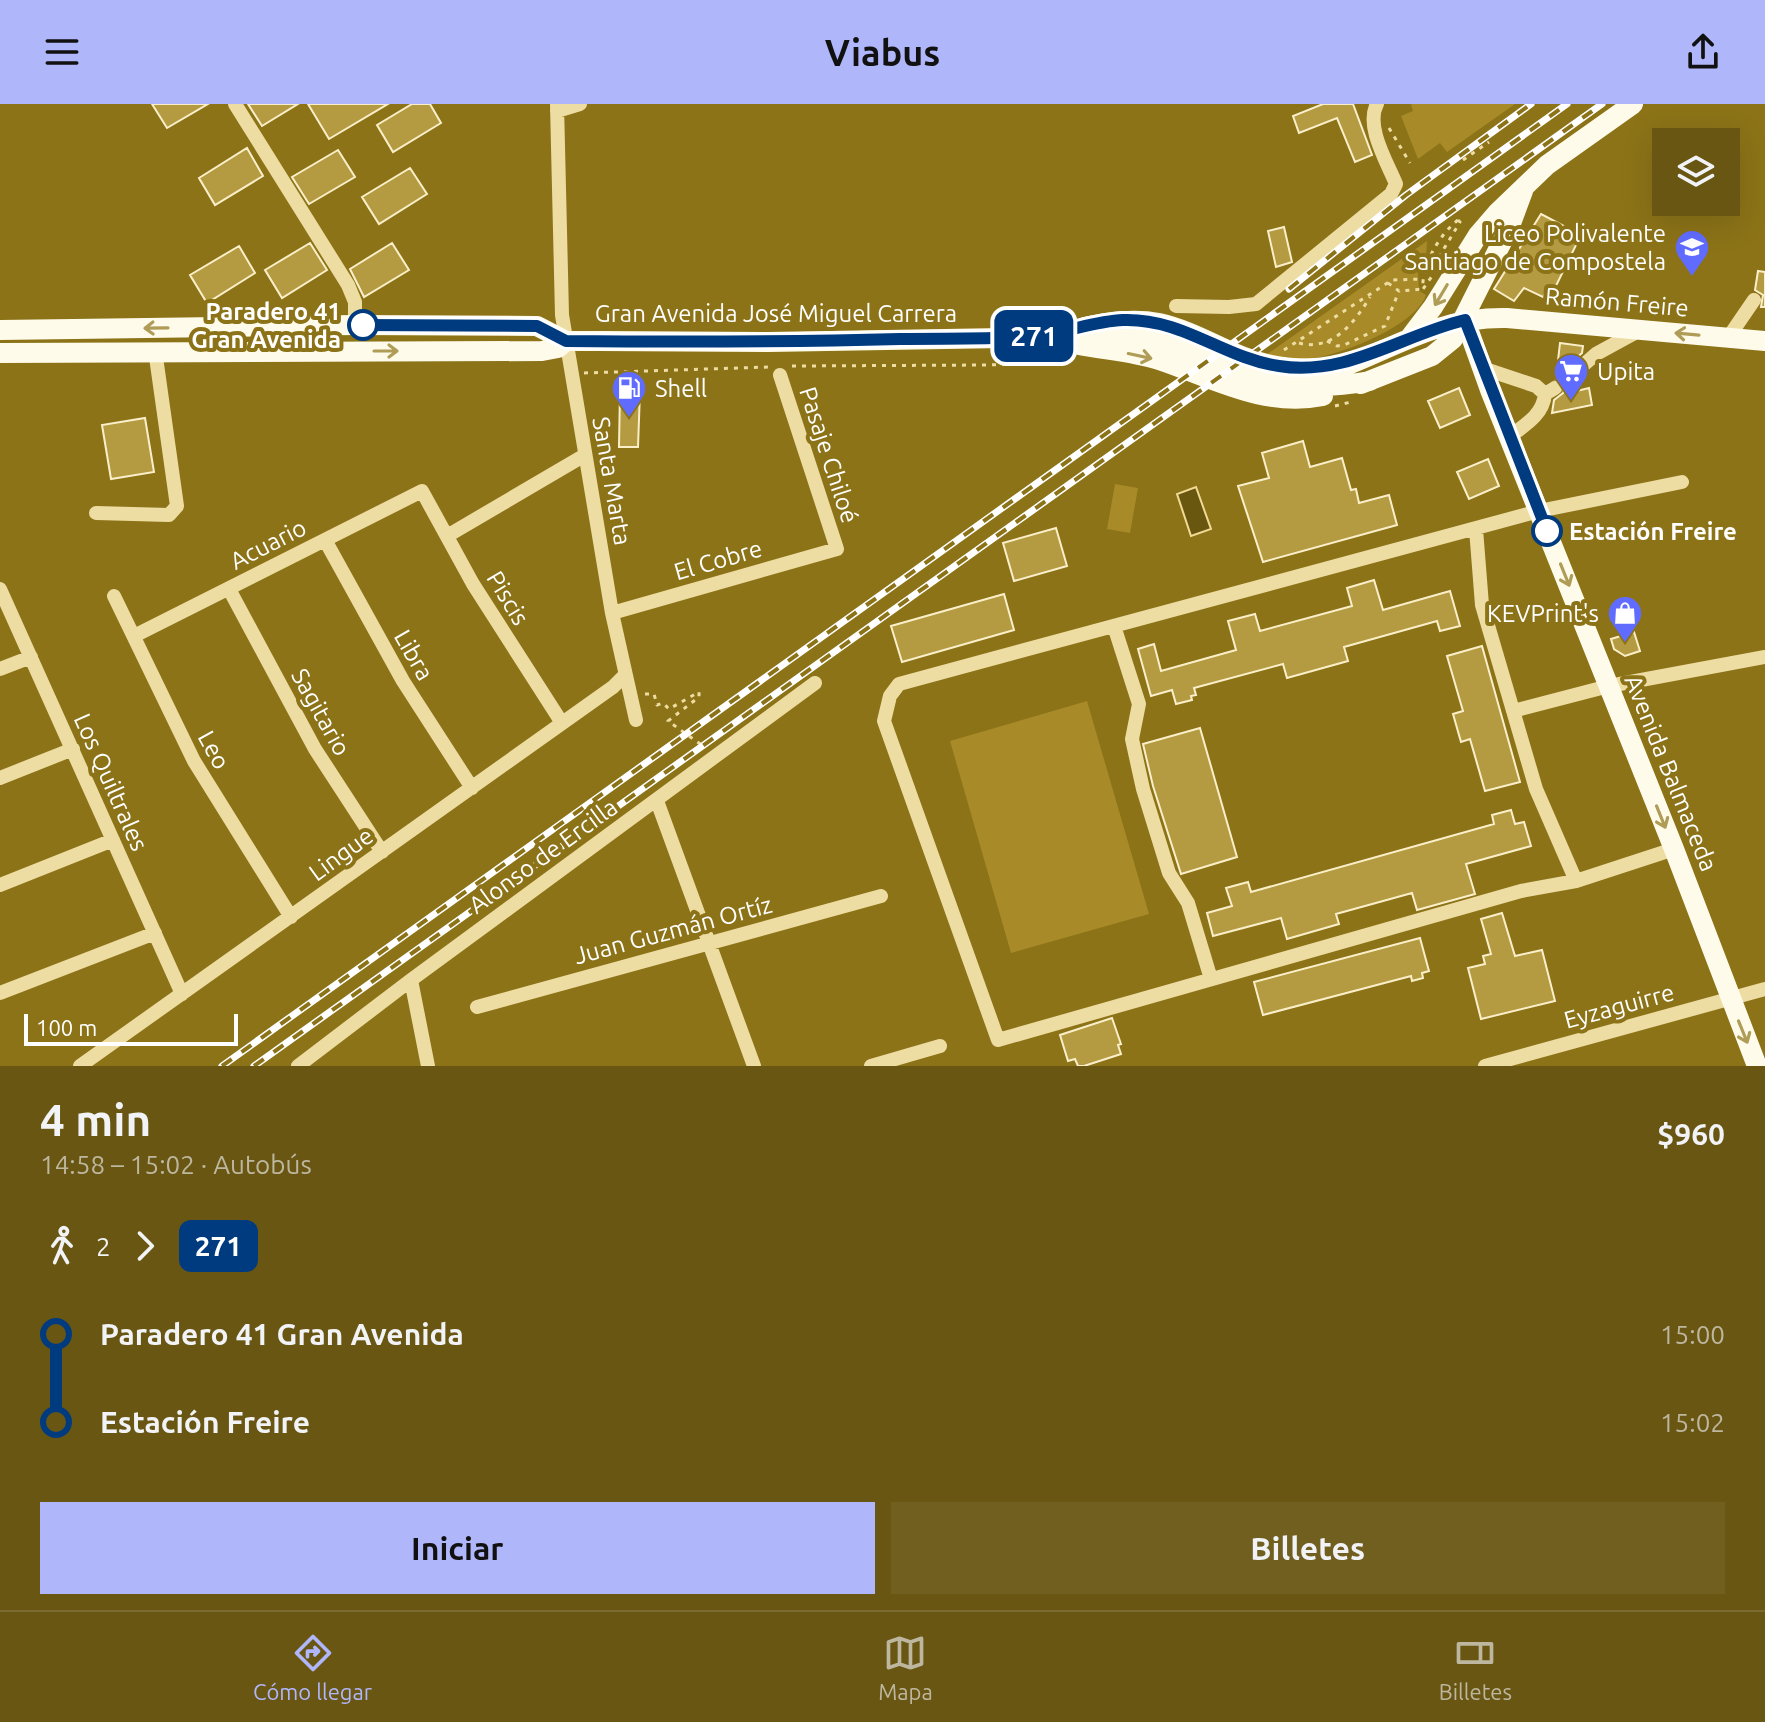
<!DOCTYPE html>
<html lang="es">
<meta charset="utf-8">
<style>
:root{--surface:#695612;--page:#715f20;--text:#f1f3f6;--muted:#bdb79f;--line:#7c6c32;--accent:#b0b6fa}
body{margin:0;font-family:Ubuntu,sans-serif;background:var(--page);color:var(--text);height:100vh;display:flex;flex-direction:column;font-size:30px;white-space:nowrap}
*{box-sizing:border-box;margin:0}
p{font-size:26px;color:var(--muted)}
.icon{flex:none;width:44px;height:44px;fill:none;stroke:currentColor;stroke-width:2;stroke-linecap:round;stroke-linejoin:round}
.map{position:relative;height:962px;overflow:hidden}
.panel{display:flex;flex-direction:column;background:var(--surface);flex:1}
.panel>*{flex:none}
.badge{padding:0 16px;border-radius:12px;font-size:28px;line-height:52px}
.fabs{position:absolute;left:1652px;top:24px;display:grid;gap:16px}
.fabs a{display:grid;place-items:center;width:88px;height:88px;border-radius:0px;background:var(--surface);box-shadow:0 8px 32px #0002;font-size:40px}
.scale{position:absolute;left:24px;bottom:20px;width:214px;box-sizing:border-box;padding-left:8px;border:4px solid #fff;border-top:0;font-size:22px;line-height:28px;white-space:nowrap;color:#fff;-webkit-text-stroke:6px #8c7318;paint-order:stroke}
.map>.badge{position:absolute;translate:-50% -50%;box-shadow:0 0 0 4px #fff}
.legs{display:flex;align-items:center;gap:12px;height:88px;padding:0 40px;font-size:26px}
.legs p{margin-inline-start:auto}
.summary{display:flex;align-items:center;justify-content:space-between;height:136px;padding:0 40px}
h1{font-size:44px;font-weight:700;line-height:60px}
.primary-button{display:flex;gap:16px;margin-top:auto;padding:16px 40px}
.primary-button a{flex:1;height:92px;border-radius:0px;background:var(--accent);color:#111;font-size:32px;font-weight:700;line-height:92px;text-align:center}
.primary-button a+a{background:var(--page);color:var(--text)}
ul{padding:0 40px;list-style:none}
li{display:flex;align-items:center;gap:28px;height:88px;font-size:30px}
li i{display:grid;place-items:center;width:12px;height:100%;margin:0 10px;background:currentColor}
li i::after{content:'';width:20px;height:20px;margin:-10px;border:6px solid;border-radius:50%;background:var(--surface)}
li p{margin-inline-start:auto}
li:first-child i{background:linear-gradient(#0000 50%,currentColor 0)}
li:last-child i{background:linear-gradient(currentColor 50%,#0000 0)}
header{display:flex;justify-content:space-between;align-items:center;height:104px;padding:0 40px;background:var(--accent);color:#111;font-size:36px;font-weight:700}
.dock{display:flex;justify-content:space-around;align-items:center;height:112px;border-top:2px solid var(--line);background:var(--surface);font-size:22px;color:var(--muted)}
.dock a{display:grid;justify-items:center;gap:4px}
.dock .active{color:var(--accent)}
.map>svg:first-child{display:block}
</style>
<header><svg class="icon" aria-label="menu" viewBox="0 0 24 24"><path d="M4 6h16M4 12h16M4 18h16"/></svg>Viabus<svg class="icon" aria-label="share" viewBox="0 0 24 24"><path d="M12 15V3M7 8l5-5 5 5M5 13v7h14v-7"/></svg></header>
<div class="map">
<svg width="1765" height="962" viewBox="0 0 1765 962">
<rect width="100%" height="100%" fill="#8c7318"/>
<!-- green -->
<path fill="#a88a28" d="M1411 0H1515L1447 48 1440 39 1418 55 1401 12 1413 7Z
M1427 137 1426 154 1418 166 1419 187 1426 191C1416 223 1329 257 1297 256 1287 256 1276 252 1266 251Z
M1115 380 1138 384 1130 429 1107 425Z
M1087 597 1149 810 1011 849 950 637Z"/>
<!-- water -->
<path fill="#695710" stroke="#f1da96" stroke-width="2" d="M1196 383 1211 425 1191 432 1177 390Z"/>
<!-- building -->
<path fill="#b49a41" stroke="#faefc9" stroke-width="2" d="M152 0H208L167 24Z
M248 0H298L262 22Z
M308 0H388L329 35Z
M412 0H430L441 19 393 48 377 21Z
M1323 0H1353L1372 51 1355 58 1337 14 1299 29 1293 12Z
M247 44 263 72 215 101 199 74Z
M338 46 355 73 309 100 292 73Z
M410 64 427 90 379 120 362 93Z
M1541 110 1566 123 1564 126 1579 135 1551 192 1546 188 1543 193 1524 184 1514 197 1494 185Z
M1284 123 1292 158 1276 163 1268 127Z
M310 139 327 166 282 194 265 166Z
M392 139 409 166 364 193 350 165Z
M239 142 255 169 207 199 190 171Z
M1758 167 1765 168V203H1761L1763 191 1755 186Z
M1560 239 1583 242 1582 249 1573 257 1570 265 1573 271 1579 274 1577 287 1589 284 1592 301 1552 309 1554 296 1563 289 1565 285 1563 278 1556 274Z
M1459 284 1470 311 1440 324 1428 297Z
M620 287H640L638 343H619Z
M145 314 154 368 111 375 102 321Z
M1303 337 1310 363 1342 354 1351 386 1356 385 1359 399 1389 391 1397 421 1263 458 1238 382 1269 374 1262 349Z
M1488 355 1499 382 1469 395 1457 368Z
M1056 424 1067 462 1014 477 1003 439Z
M1374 476 1383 506 1450 487 1460 522 1440 527 1437 517 1344 543 1348 557 1287 574 1283 560 1194 584 1196 591 1191 592 1192 596 1176 600 1172 586 1151 592 1138 545 1154 540 1161 567 1236 546 1228 517 1255 510 1260 527 1352 502 1347 484Z
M1004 490 1014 526 902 558 891 522Z
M1634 528 1640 547 1625 552 1614 545 1611 535Z
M1482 542 1520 678 1485 687 1470 635 1461 638 1453 610 1463 607 1447 552Z
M1200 624 1237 753 1181 770 1153 682 1143 640Z
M1511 706 1515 720 1524 718 1531 742 1466 760 1475 790 1417 806 1412 789 1336 810 1339 820 1287 835 1281 814 1213 832 1207 809 1232 802 1226 784 1248 778 1251 788 1494 720 1492 711Z
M1502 809 1515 852 1542 846 1555 897 1481 915 1468 864 1485 860 1483 852 1491 850 1481 815Z
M1420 834 1429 867 1422 869 1423 874 1412 877 1411 872 1263 911 1254 878Z
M1112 914 1121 940 1118 941 1121 950 1084 962H1078L1075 955 1068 957 1060 931Z"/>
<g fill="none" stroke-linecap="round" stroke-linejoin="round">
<!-- minor-tunnel -->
<path stroke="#a38f46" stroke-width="14" stroke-dasharray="14 7" stroke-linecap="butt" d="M1555 284 1580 264"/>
<!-- path -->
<path stroke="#eedda3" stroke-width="3" stroke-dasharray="4 6" stroke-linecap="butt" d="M1389 24 1410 59
M1463 56 1489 38
M1458 116 1460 118 1433 163 1437 165 1423 185C1421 161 1440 130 1458 116Z
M1388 179 1399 187 1423 185
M1327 237 1337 242 1344 241 1385 222 1399 187
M1299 239C1332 248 1355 218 1370 193
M1284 246 1392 176 1423 175
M792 262 989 261 1072 257
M584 269 769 263
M1335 302 1351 298
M645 590H654L657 601 663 599 669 605 699 588V593L668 617 703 642"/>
<!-- minor -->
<path stroke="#eedda3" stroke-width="14" d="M235 0 348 181 355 198V221
M557 0 562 211 612 509 636 616
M557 7 580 0
M1176 202 1229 203 1256 200 1391 90 1396 80C1387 58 1365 22 1377 0
M1728 234 1754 196
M1482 264 1536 282 1545 290
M1580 264 1596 250 1640 226
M1509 333C1525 321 1543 311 1545 290L1555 284
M96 409 169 411 177 402 155 246
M1476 425 1482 501 1536 685 1576 777
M447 432 585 351
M325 436 403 577 472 684
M0 485 182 890
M229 485 315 645 382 748
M114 492 194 657 291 813
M612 509 837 445 780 271
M1114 522 1139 600 1132 635 1143 685 1169 769 1188 799 1211 875
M134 532 422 387 473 480 562 619
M0 565 31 553
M1513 607 1609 582 1765 553
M0 674 73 645
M657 697 754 962
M1674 745 1576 777 1521 787 998 936 884 617 890 592 899 580 1539 407 1682 378
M0 781 113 736
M411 876 428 962
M0 889 155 829
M477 903 881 792
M80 962 613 583 625 571
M298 962 411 876 815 579
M871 962 940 942
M1485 962 1765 885"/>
<!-- major -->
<path stroke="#fffbea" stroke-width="20" d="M1465 216 1490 286 1674 745 1757 962
M1084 223C1110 218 1133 214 1159 219 1186 225 1209 238 1234 249 1261 261 1290 266 1319 264
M0 226 355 221 537 222 566 237H600L769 238 1123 232C1172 236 1213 260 1260 274 1297 285 1332 284 1370 277
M1411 232 1433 203 1478 131 1497 109 1547 61 1633 0
M1079 241C1105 246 1134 248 1159 256 1213 274 1264 304 1323 292
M0 249 542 247 558 244 566 237
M1301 276C1376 259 1425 212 1507 214L1765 237
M1361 280 1432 252 1453 235 1510 122 1523 87"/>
<!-- rail casing -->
<g stroke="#fff" stroke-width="7">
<path id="rail" d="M1289 185 1406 91 1531 0
M222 962 1567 0
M254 962 1602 0"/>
</g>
<!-- rail -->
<use href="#rail" stroke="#8c7318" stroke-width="4" stroke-dasharray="12" stroke-linecap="butt"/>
</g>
<!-- one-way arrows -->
<defs><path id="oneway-shaft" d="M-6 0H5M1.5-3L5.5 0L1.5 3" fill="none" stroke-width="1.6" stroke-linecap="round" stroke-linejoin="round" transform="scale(2)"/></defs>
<g stroke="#ae9c57">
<use href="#oneway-shaft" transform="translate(1441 191) rotate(121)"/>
<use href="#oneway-shaft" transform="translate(156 224) rotate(179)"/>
<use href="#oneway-shaft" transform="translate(1687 230) rotate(-175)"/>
<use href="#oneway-shaft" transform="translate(386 247)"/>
<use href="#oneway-shaft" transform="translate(1140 252) rotate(12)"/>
<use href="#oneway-shaft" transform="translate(1565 471) rotate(68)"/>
<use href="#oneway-shaft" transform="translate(1661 713) rotate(68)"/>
<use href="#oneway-shaft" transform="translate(1743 928) rotate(68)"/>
</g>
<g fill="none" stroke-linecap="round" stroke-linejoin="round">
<!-- line-1 casing -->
<g stroke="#fff" stroke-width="18">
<path id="line-1" d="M363 221 537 222 566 237C677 238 788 238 900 235 944 234 989 236 1033 232 1064 230 1093 217 1123 216 1183 214 1223 254 1279 262 1346 273 1402 231 1465 216L1547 427"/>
</g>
<!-- line-1 -->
<use href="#line-1" stroke="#003b80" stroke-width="12"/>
</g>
<!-- icons -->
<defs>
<g id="school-pin" transform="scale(1.8)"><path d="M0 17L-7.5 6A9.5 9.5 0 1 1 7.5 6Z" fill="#606cff" stroke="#8c7318"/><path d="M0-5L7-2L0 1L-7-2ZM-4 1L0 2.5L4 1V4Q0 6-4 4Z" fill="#fff"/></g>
<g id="supermarket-pin" transform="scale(1.8)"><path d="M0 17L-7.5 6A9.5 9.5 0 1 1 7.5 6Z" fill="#606cff" stroke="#8c7318"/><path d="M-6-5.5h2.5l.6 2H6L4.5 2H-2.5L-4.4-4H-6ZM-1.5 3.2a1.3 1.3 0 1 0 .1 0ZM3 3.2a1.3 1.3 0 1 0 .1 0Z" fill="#fff"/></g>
<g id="fuel-pin" transform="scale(1.8)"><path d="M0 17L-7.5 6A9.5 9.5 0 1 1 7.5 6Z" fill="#606cff" stroke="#8c7318"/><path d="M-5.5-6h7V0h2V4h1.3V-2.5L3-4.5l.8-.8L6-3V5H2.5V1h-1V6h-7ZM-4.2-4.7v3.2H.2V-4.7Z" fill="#fff"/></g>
<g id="shop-pin" transform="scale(1.8)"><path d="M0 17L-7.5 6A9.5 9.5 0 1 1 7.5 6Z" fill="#606cff" stroke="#8c7318"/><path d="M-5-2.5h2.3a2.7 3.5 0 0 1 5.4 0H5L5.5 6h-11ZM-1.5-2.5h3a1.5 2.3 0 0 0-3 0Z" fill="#fff"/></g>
</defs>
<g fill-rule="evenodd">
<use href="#school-pin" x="1692" y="143"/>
<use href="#supermarket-pin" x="1571" y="267"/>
<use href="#fuel-pin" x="629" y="284"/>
<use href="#shop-pin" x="1625" y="509"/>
</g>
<!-- markers -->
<g fill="#fff" stroke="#003b80" stroke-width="4">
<circle cx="363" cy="221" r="14"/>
<circle cx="1547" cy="427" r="14"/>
</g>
<g text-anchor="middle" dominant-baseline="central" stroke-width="8" stroke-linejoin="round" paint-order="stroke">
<!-- poi labels -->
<g font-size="24" fill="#fff" stroke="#8c7318" text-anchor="end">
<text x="1666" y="129">Liceo Polivalente<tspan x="1666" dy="28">Santiago de Compostela</tspan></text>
<text x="1597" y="267" text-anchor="start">Upita</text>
<text x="655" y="284" text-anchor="start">Shell</text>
<text x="1599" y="509">KEVPrint's</text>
</g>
<!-- street labels -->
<g font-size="24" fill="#fff" stroke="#8c7318">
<text transform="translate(1617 198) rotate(5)">Ramón Freire</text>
<text x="776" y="209">Gran Avenida José Miguel Carrera</text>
<text transform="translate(829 351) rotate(72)">Pasaje Chiloé</text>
<text transform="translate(612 377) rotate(80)">Santa Marta</text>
<text transform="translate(268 440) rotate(-27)">Acuario</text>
<text transform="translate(718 456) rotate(-16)">El Cobre</text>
<text transform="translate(508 494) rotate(59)">Piscis</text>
<text transform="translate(414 551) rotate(60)">Libra</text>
<text transform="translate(321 608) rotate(61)">Sagitario</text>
<text transform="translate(214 646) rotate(61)">Leo</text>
<text transform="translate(1671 669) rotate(68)">Avenida Balmaceda</text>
<text transform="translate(111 678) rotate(66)">Los Quiltrales</text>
<text transform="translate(341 750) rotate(-36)">Lingue</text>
<text transform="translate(543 752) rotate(-36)">Alonso de Ercilla</text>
<text transform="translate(673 826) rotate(-15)">Juan Guzmán Ortíz</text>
<text transform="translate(1619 902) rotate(-15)">Eyzaguirre</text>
</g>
<!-- stop labels -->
<g font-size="24" font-weight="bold" fill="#fff" stroke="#8c7318" text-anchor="end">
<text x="341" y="207">Paradero 41<tspan x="341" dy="28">Gran Avenida</tspan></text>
<text x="1569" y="427" text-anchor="start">Estación Freire</text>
</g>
</g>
</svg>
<div class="fabs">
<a><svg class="icon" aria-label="layers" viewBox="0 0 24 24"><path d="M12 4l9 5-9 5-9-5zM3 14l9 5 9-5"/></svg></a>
</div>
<div class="scale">100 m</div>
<b class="badge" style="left:1034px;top:232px;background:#003b80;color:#fff">271</b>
</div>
<section class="panel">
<div class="summary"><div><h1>4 min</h1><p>14:58 – 15:02 · Autobús</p></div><b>$960</b></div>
<div class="legs"><svg class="icon" aria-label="walk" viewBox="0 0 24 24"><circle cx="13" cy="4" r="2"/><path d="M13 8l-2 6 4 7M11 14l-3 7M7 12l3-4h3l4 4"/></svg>2<svg class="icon" aria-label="forward" viewBox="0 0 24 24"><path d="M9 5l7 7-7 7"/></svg><b class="badge" style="background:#003b80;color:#fff">271</b></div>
<ul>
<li><i style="color:#003b80"></i><b>Paradero 41 Gran Avenida</b><p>15:00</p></li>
<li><i style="color:#003b80"></i><b>Estación Freire</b><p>15:02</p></li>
</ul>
<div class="primary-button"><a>Iniciar</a><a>Billetes</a></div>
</section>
<nav class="dock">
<a class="active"><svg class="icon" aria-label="directions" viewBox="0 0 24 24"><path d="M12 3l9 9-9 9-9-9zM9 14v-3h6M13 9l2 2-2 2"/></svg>Cómo llegar</a>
<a><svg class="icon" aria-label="map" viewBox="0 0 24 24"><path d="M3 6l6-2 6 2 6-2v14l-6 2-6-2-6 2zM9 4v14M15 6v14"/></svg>Mapa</a>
<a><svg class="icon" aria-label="tickets" viewBox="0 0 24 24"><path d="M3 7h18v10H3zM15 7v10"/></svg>Billetes</a>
</nav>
